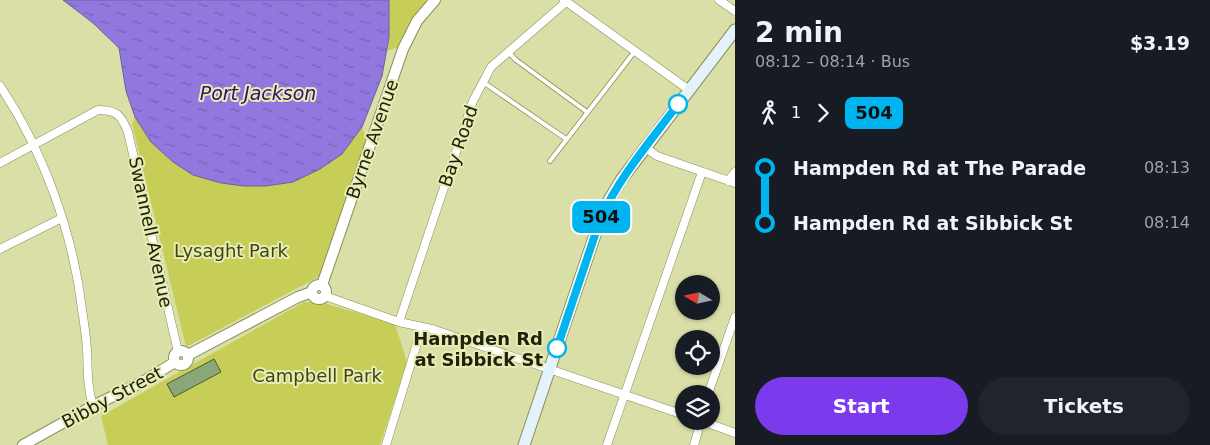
<!DOCTYPE html>
<meta charset="utf-8">
<style>
:root{--surface:#171b24;--page:#20242c;--text:#f1f3f6;--muted:#9ea1a6;--accent:#7c3aed}
body{margin:0;font-family:"DejaVu Sans",sans-serif;background:var(--page);color:var(--text);height:100vh;display:flex;flex-direction:column;font-size:19px;white-space:nowrap}
*{box-sizing:border-box;margin:0}
p{font-size:16px;color:var(--muted)}
.icon{flex:none;width:28px;height:28px;fill:none;stroke:currentColor;stroke-width:2;stroke-linecap:round;stroke-linejoin:round}
.map{position:relative;flex:1;overflow:hidden}
.details{display:flex;flex-direction:column;background:var(--surface);width:475px}
.details>*{flex:none}
.badge{padding:0 10px;border-radius:8px;font-size:18px;line-height:32px}
.needle{width:32px;rotate:279deg}
.tools{position:absolute;left:675px;top:275px;display:grid;gap:10px}
.tools a{display:grid;place-items:center;width:45px;height:45px;border-radius:50%;background:var(--surface);box-shadow:0 1px 4px #0004;font-size:25px}
.map>.badge{position:absolute;translate:-50% -50%;box-shadow:0 0 0 2px #fff}
.legs{display:flex;align-items:center;gap:8px;height:55px;padding:0 20px;font-size:16px}
.legs p{margin-inline-start:auto}
.overview{display:flex;align-items:center;justify-content:space-between;height:85px;padding:0 20px}
h1{font-size:28px;font-weight:700;line-height:38px}
.primary-button{display:flex;gap:10px;margin-top:auto;padding:10px 20px}
.primary-button a{flex:1;height:58px;border-radius:30px;background:var(--accent);color:#fff;font-size:20px;font-weight:700;line-height:58px;text-align:center}
.primary-button a+a{background:var(--page);color:var(--text)}
ul{padding:0 20px;list-style:none}
li{display:flex;align-items:center;gap:18px;height:55px;font-size:19px}
li i{display:grid;place-items:center;width:8px;height:100%;margin:0 6px;background:currentColor}
li i::after{content:'';width:12px;height:12px;margin:-6px;border:4px solid;border-radius:50%;background:var(--surface)}
li p{margin-inline-start:auto}
li:first-child i{background:linear-gradient(#0000 50%,currentColor 0)}
li:last-child i{background:linear-gradient(currentColor 50%,#0000 0)}
main{display:flex;flex:1;min-height:0}
.map>svg:first-child{display:block}
</style>
<main>
<div class="map">
<svg width="735" height="445" viewBox="0 0 735 445">
<defs>
<pattern id="water-ripples" width="26" height="14" patternUnits="userSpaceOnUse" patternTransform="scale(1.25)"><rect width="26" height="14" fill="#9178df"/><path d="M2 4q2-2 4 0t4 0M15 11q2-2 4 0t4 0" fill="none" stroke="#7662b3"/></pattern>
</defs>
<rect width="100%" height="100%" fill="#d9dfa7"/>
<!-- park -->
<path fill="#c6ce58" d="M389 0H431L399 47 387 51 389 37Z
M135 117 151 142 173 162 342 154 362 127 367 140 320 276 186 347 132 124Z
M304 302 324 303 395 324 407 362 380 445H108L101 416Z"/>
<!-- water -->
<path fill="url(#water-ripples)" stroke="#6f5ea0" d="M63 0H389V37L382 76 362 127 342 154 320 169 293 182 266 186H244L221 183 193 175 173 162 151 142 135 117 126 91 119 48 93 23Z"/>
<!-- building -->
<path fill="#8ba777" stroke="#455e32" d="M214 359 221 372 174 397 167 384Z"/>
<g fill="none" stroke-linecap="round" stroke-linejoin="round">
<!-- service casing -->
<g stroke="#8a8f5a" stroke-width="5.5">
<path id="service" d="M508 52 516 60 587 112
M483 82 566 139
M550 161 635 51"/>
</g>
<!-- minor casing -->
<g stroke="#8a8f5a" stroke-width="9">
<path id="minor" d="M564 0 689 90
M719 0 735 11
M0 86C43 150 73 233 82 309 84 322 86 336 87 350 88 370 87 387 93 406
M646 148 657 156 735 183
M0 163 98 110C117 110 121 115 128 132L178 352
M728 181 735 172
M0 249 62 218
M325 296 399 322 432 329 684 415
M399 322 473 101 491 67 566 2
M708 394 735 317
M702 421 735 433
M386 445 422 327
M607 445 702 172
M694 445 701 421"/>
</g>
<!-- tertiary casing -->
<g stroke="#8a8f5a" stroke-width="12">
<path id="tertiary" d="M322 285 403 49 417 21 435 0
M312 292a7 7 0 1 1 14 0a7 7 0 1 1-14 0Z
M174 358a7 7 0 1 1 14 0a7 7 0 1 1-14 0Z
M188 355 298 297 312 292
M23 445 93 406 144 381 175 362"/>
</g>
<!-- secondary casing -->
<g stroke="#8a8f5a" stroke-width="13">
<path id="secondary" d="M524 445 600 220 609 200 621 180 735 30"/>
</g>
<!-- service -->
<use href="#service" stroke="#fff" stroke-width="4"/>
<!-- minor -->
<use href="#minor" stroke="#fff" stroke-width="8"/>
<!-- tertiary -->
<use href="#tertiary" stroke="#fff" stroke-width="10"/>
<!-- secondary -->
<use href="#secondary" stroke="#e4f3fb" stroke-width="11"/>
</g>
<g fill="none" stroke-linecap="round" stroke-linejoin="round">
<!-- line-1 casing -->
<g stroke="#fff" stroke-width="11">
<path id="line-1" d="M557 348 600 220C619 177 650 142 678 104"/>
</g>
<!-- line-1 -->
<use href="#line-1" stroke="#00b5ef" stroke-width="8"/>
</g>
<!-- markers -->
<g fill="#fff" stroke="#00b5ef" stroke-width="2.5">
<circle cx="678" cy="104" r="9"/>
<circle cx="557" cy="348" r="9"/>
</g>
<g text-anchor="middle" dominant-baseline="central" stroke-width="4" stroke-linejoin="round" paint-order="stroke">
<!-- street labels -->
<g font-size="18" fill="#20220c" stroke="#e6ecb4">
<text transform="translate(372 139) rotate(-71)">Byrne Avenue</text>
<text transform="translate(458 146) rotate(-71)">Bay Road</text>
<text transform="translate(151 232) rotate(78)">Swannell Avenue</text>
<text transform="translate(112 397) rotate(-28)">Bibby Street</text>
</g>
<!-- park labels -->
<g font-size="18" fill="#41440f" stroke="#e6ecb4">
<text x="231" y="250">Lysaght Park</text>
<text x="317" y="375">Campbell Park</text>
</g>
<!-- stop labels -->
<g font-size="18" font-weight="bold" fill="#20220c" stroke="#e6ecb4" text-anchor="end">
<text x="543" y="338">Hampden Rd<tspan x="543" dy="21">at Sibbick St</tspan></text>
</g>
<!-- water labels -->
<g font-size="19" font-style="italic" fill="#340f6d" stroke="#e6ecb4">
<text x="258" y="93">Port Jackson</text>
</g>
</g>
</svg>
<div class="tools">
<a><svg class="needle" viewBox="-14 -14 28 28"><path d="M0-13l5 13h-10z" fill="#e53935"/><path d="M0 13l5-13h-10z" fill="#9ea1a6"/></svg></a>
<a><svg class="icon" aria-label="locate" viewBox="0 0 24 24"><circle cx="12" cy="12" r="6"/><path d="M12 2v4M12 18v4M2 12h4M18 12h4"/></svg></a>
<a><svg class="icon" aria-label="layers" viewBox="0 0 24 24"><path d="M12 4l9 5-9 5-9-5zM3 14l9 5 9-5"/></svg></a>
</div>
<b class="badge" style="left:601px;top:217px;background:#00b5ef;color:#111">504</b>
</div>
<section class="details">
<div class="overview"><div><h1>2 min</h1><p>08:12 – 08:14 · Bus</p></div><b>$3.19</b></div>
<div class="legs"><svg class="icon" aria-label="walk" viewBox="0 0 24 24"><circle cx="13" cy="4" r="2"/><path d="M13 8l-2 6 4 7M11 14l-3 7M7 12l3-4h3l4 4"/></svg>1<svg class="icon" aria-label="forward" viewBox="0 0 24 24"><path d="M9 5l7 7-7 7"/></svg><b class="badge" style="background:#00b5ef;color:#111">504</b></div>
<ul>
<li><i style="color:#00b5ef"></i><b>Hampden Rd at The Parade</b><p>08:13</p></li>
<li><i style="color:#00b5ef"></i><b>Hampden Rd at Sibbick St</b><p>08:14</p></li>
</ul>
<div class="primary-button"><a>Start</a><a>Tickets</a></div>
</section>
</main>
